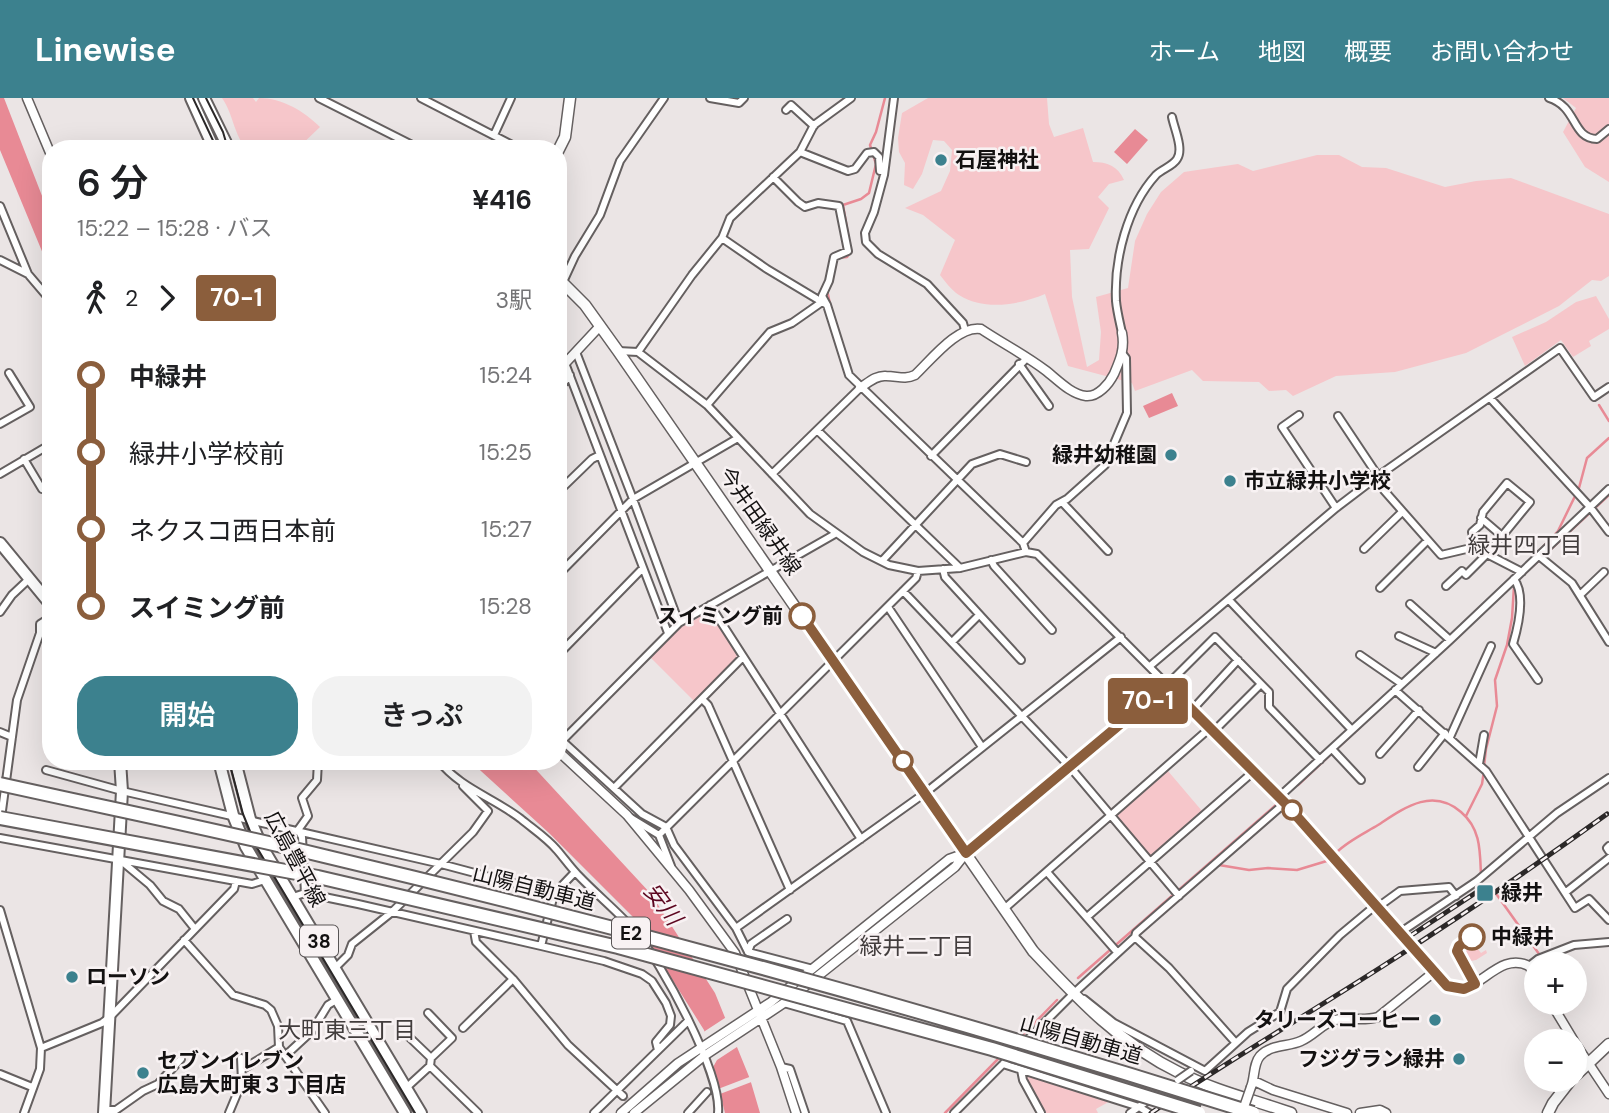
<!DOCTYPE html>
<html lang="ja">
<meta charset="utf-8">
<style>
:root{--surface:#fff;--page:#f2f2f2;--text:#202124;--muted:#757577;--accent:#3c818e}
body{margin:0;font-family:"DM Sans","Noto Sans JP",sans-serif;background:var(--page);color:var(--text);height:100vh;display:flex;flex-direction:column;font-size:26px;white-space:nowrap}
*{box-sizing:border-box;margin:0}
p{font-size:23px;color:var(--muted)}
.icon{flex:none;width:38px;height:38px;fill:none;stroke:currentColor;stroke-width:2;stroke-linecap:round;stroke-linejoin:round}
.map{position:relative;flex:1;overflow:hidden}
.details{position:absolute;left:42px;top:42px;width:525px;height:630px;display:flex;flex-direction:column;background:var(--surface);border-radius:28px;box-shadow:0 7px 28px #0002}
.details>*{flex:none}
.badge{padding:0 14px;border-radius:5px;font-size:24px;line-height:46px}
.tools{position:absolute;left:1524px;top:854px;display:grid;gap:14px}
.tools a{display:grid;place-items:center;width:63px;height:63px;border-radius:50%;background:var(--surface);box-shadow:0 7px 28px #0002;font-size:35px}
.map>.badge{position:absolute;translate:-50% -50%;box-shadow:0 0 0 4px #fff}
.legs{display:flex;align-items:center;gap:10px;height:77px;padding:0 35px;font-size:23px}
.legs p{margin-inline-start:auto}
.overview{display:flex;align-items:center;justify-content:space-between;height:119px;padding:0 35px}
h1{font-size:38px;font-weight:600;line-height:52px}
.button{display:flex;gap:14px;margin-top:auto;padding:14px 35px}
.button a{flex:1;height:80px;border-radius:28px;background:var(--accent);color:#fff;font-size:28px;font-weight:600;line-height:80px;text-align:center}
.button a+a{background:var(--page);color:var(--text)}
ul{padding:0 35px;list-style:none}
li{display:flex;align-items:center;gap:24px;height:77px;font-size:26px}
li i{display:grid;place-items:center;width:10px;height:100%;margin:0 9px;background:currentColor}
li i::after{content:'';width:18px;height:18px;margin:-9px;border:5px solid;border-radius:50%;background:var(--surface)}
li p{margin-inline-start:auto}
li:first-child i{background:linear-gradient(#0000 50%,currentColor 0)}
li:last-child i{background:linear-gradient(currentColor 50%,#0000 0)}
header{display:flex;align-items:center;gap:42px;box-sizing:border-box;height:98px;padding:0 35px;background:var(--accent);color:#fff}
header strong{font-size:33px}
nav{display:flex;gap:38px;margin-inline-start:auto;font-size:24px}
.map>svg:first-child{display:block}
</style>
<header>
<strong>Linewise</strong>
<nav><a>ホーム</a><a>地図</a><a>概要</a><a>お問い合わせ</a></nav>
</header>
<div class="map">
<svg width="1609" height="1015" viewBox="0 0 1609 1015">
<rect width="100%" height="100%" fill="#ebe5e5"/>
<!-- green -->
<path fill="#f6c6ca" d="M222 0H253L256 4 259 0C282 0 304 13 320 29L297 51H247C234 38 233 15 222 0Z
M928 0H1047L1049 26 1054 39 1083 30 1093 64C1107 64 1118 68 1124 82L1109 86 1098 99 1109 110 1089 151 1070 152 1072 199 1087 269 1099 262 1101 234 1096 199 1128 190 1135 143 1147 116 1161 94 1184 74 1238 66 1253 73 1317 57H1339L1362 69 1386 70 1445 89 1476 83 1511 80 1609 116V178L1601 183 1592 182 1559 208 1466 255 1395 274 1336 278 1293 298 1286 292 1269 293 1259 284 1203 283 1192 272 1135 293 1132 285 1068 268 1045 196C1019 207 984 213 959 197 951 192 945 183 940 177L955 142 923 117 905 110 941 93 950 73 952 52 944 43 933 42 922 76 913 91 904 87 905 65 899 54 898 40 902 15Z
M1563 0H1609V84L1585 69 1563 34 1576 10Z
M1596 198 1609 221V231L1589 243 1591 248 1573 259 1561 242 1525 268 1512 239 1546 224 1576 204Z
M706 515 710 516 737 557 735 563 695 604 650 559 680 530Z
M1168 673 1202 713 1152 757H1149L1117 720V717Z
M1476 839 1479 842 1474 846 1481 855 1486 852 1487 855 1476 862 1471 863 1465 859C1464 851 1469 843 1476 839Z
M1027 975 1112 1002 1096 1011 1098 1015H1046L1027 983Z"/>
<!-- water -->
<path fill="#e88a95" d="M0 0H4L51 121V175L0 52Z
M1135 31 1148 42 1127 66 1114 54Z
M1172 295 1178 308 1149 320 1143 308Z
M470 663H528L651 796 715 895 750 981 760 1015H725L704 932 633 819 549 735Z"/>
<!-- pier -->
<path fill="#ebe5e5" d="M728 918 740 947 717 962 712 971 702 935Z
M752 978 754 983 720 996 718 991Z"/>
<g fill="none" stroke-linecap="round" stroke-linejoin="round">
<!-- stream -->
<path stroke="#e88a95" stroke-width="2.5" d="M837 160 847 159 851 154 843 107 861 101 869 95 876 66 870 47 876 34 885 0
M827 192 830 206
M1599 307 1609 323
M1537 455 1558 433 1579 390 1587 360 1609 340
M1484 668 1486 651 1497 608 1495 582 1507 547 1512 520 1514 488
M1298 687 1609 397
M1466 718 1482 686 1484 673
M1337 754C1348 743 1365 735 1378 727 1404 710 1432 689 1461 714 1481 731 1480 753 1481 778
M1219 767 1249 772 1268 770 1297 772 1330 762
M1497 797 1539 856
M1078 880 1277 706
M1020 940 1057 902
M945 1015 1000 959"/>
<!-- minor-tunnel -->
<path stroke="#cbc5c5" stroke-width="6" stroke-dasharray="6 3" stroke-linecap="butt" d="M623 998 641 1015"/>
<!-- minor casing -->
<g stroke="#656060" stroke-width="10">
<path id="minor" d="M319 0 420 51
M421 0 520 51
M710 0 739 5 744 0
M894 0 884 77 874 114 865 135 866 144 878 156 927 186 963 225 965 232
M1549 0C1578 9 1571 40 1597 41L1609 31
M786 12 791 7 814 28
M494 37 511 0
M800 54 848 73 855 71 867 55 874 54 879 59 880 73
M773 79 798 104 805 109 818 105 839 108 848 153 834 159 829 183 822 198 827 207 849 277 1023 445 1026 454
M0 108 28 176
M722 140 767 171 822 204
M0 162 28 176 51 203
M563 184 575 158 600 117 620 63 664 0
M1122 235C1120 225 1117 214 1116 203 1114 161 1127 109 1156 77 1162 71 1173 68 1177 61 1184 51 1174 30 1172 19
M618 253 638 254 707 307 810 416 863 454 889 467 918 473 960 470 1026 454 1037 456 1285 705 1378 809 1400 793 1449 789 1456 798
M576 254 633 401 679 525
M638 254 692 177 722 140 730 120 800 54 814 27 851 0
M558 265H565L668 535
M1019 266 1049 308
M558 292 570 277
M1490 300 1590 409 1609 434
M707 307 770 234 792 225 822 204 827 207
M1299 317 1282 329 1336 410
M1338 318 1378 378
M0 326 30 309 9 275
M817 332 960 470
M931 358 1027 260
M24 361 42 391
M0 376 51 346
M772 376 860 290
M1374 381 1441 457 1475 449 1489 454
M558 394 592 361 600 357
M1062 404 1108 453
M1481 420 1502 438
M1023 445 1056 407 1067 401 1105 367 1127 315 1126 260 1122 255
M1364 451 1402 414
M1487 456 1522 474
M1539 458 1572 485 1609 544
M991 462 994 468 1052 532
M882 463 972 366 1000 356 1026 364
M943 471 945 479 1021 562
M558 477 633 401 738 340
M1514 481C1526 497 1518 529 1513 546L1538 582
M1446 488 1462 473 1466 477 1489 454 1530 404 1507 385 1483 414 1480 427 1472 434 1475 449
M1380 490 1427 443
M903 493 1070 669 1179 798
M1580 497 1604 474
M1229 502 1352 632
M1410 506 1450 542
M710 507 861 741
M888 509 982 649
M0 514 12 497 29 481
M1399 538 1436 555
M952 544 979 517
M558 557 643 470
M1360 557 1402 586
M1150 568 1336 410 1378 378 1560 250 1594 299 1609 289
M1167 587 1215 539 1269 594V609L1320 662
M1395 592 1486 673 1575 810 1589 801 1609 822
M702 601 708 607 790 792
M1192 612 1238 562
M0 634 12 639
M1213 634 1261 586
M558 639 642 716 666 729 674 747 736 830 748 854 813 871
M1450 639 1491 548
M562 643 679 525 835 436
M1332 651 1361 682
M1380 656 1419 612
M439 663C460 690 494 700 521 721 533 731 547 740 557 752 564 760 570 769 578 777 596 796 617 813 635 833 661 863 722 976 718 1015
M1479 666 1484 637
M1418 669 1445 635
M46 672 122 693 441 766 554 796
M614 690 743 559
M1279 699 1450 542 1609 391
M1 720 17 602 40 535V526L51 519
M631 720 659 737 671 768
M298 732 308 718 302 700 317 682 318 663
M298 732 302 739 305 795
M659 737 916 480 918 473
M0 740 252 786 265 782
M1609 748 1607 750 1609 753
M120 762 150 787 163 803 179 811 195 831
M1047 774 1117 854
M1566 794 1609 760
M293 799 305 795 358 806 541 848 604 863 642 876 652 883 666 905 671 918 670 927 656 944 658 952
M1004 811 1210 630
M0 812 41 950 40 971 24 1015
M1087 819 1253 674
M736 830 925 695 1121 539
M474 833 476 844 513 881 568 947 623 998
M1401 834 1477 783 1557 715 1609 680
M1135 839 1169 870 1235 944
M184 842 233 897 265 907 271 912 278 928 279 949 325 1015
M541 848 554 796 575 774
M748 854 751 846 787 821
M1529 868 1538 861 1574 847 1609 844
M335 870 348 857 352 846 392 814 473 734 488 713 463 688
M1084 901 1114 925 1205 973 1248 934 1280 914 1287 891 1340 837 1376 807
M784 905 847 923 886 1015
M463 930 513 881
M407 937 431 960
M41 950 102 925 110 919 234 791 236 783
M285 958 312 933 328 907 338 901
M1003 966 1139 1009 1149 1015
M430 968 478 1015
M781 969 790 971 805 1015
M243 971 279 949
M1021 972 1023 982 1041 1015
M0 976 32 989
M406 990 430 968 431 960 452 940 428 915
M104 1012H116L143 993 158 986 181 961
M229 1015 242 984 241 960
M594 1015 688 923
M688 1015 707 994
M954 1015 1073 896 1135 839 1136 835 1285 705
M1130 1015 1169 988"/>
</g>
<!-- tertiary casing -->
<g stroke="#656060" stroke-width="11">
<path id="tertiary" d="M27 0 51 57
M558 273 600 228
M860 290C868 285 876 277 886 278 898 278 904 282 915 277 931 262 958 227 981 231 1002 245 1025 257 1045 272 1057 281 1070 296 1086 298 1098 299 1109 286 1114 276 1120 262 1125 251 1122 235
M558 653 627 717 689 792 735 855 781 969 796 1015
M1378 809 1447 888 1464 891C1486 883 1504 855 1529 868L1536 879
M1551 905 1574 943
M1575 945 1609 996
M1254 983 1273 992 1347 1015
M1251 989C1255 980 1253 966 1260 958 1271 946 1288 949 1301 943 1315 937 1324 923 1340 921 1353 920 1365 923 1378 919L1434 874
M621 1015 678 965 771 904 949 761 963 756
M634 1015 704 958 784 905 955 769 966 755 1167 587
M1360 1015 1380 1012 1386 1015"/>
</g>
<!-- secondary casing -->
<g stroke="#656060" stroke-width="13">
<path id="secondary" d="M558 53 565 39 570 0
M558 180 585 207 618 253 1033 853C1079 902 1120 946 1180 975 1215 993 1254 1002 1291 1015
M1575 978 1609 946
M1548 1015 1553 1005 1571 982"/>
</g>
<!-- primary casing -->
<g stroke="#656060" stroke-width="14">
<path id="primary" d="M191 0 214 51
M204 0 229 51
M0 445 51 507
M219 663 233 717 246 749 405 1015
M235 663 250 721 261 747 421 1015
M104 1015 122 693 120 663"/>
</g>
<!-- minor -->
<use href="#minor" stroke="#fff" stroke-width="6"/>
<!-- tertiary -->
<use href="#tertiary" stroke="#fff" stroke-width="8"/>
<!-- secondary -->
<use href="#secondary" stroke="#fff" stroke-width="10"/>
<!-- primary -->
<use href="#primary" stroke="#fff" stroke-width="10"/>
<!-- tram -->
<path stroke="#2b2828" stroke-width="2" d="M193 0 217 51
M206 0 223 34 228 51
M229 663 243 716 256 748 415 1015"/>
<!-- rail casing -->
<g stroke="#2b2828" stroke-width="5">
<path id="rail" d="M1410 838 1486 788
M1151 1015C1228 963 1308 916 1386 866 1461 818 1535 768 1607 716"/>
</g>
<!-- rail -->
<use href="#rail" stroke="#f8f2f3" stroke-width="2.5" stroke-dasharray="8" stroke-linecap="butt"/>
<!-- minor-bridge casing -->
<g stroke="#656060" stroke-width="10" stroke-linecap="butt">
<path id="minor-bridge" d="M1178 982 1191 973"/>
</g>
<!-- tertiary-bridge casing -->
<g stroke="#656060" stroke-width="11" stroke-linecap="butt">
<path id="tertiary-bridge" d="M1244 1009 1251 989"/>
</g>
<!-- motorway-bridge casing -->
<g stroke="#656060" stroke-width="16" stroke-linecap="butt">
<path id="motorway-bridge" d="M0 686C108 710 217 732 324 758 637 832 947 918 1253 1015
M0 720 318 779 618 849 992 951 1199 1015"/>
</g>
<!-- minor-bridge -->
<use href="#minor-bridge" stroke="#fff" stroke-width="6"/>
<!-- tertiary-bridge -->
<use href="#tertiary-bridge" stroke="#fff" stroke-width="8"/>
<!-- motorway-bridge -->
<use href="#motorway-bridge" stroke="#fff" stroke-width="12"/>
</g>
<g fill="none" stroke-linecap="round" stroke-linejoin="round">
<!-- line-1 casing -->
<g stroke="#fff" stroke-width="16">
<path id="line-1" d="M802 518 966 755 1167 587 1285 705 1447 888 1464 891 1475 886 1457 853 1459 848 1472 839"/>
</g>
<!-- line-1 -->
<use href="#line-1" stroke="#8b5e3c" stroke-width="10"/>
</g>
<!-- markers -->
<g fill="#3c818e" stroke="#f8f2f3" stroke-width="2.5">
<circle cx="941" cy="62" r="7"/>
<circle cx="1171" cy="357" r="7"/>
<circle cx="1230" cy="383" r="7"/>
<rect x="1476" y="786" width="18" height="18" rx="3.5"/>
<circle cx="72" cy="879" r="7"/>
<circle cx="1435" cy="922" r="7"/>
<circle cx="1459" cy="961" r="7"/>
<circle cx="143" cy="975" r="7"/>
</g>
<g fill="#fff" stroke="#8b5e3c" stroke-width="3.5">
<circle cx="802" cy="518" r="12"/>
<circle cx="903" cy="663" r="9"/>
<circle cx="1292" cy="712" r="9"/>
<circle cx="1472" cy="839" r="12"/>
</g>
<g text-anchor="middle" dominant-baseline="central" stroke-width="5" stroke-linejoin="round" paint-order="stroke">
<!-- shield labels -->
<g fill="#f8f2f3" stroke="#585455" stroke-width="2">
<rect x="612" y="819.5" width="38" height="31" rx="5"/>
<rect x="300" y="827.5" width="38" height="31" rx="5"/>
</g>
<g font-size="19" font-weight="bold" fill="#131111">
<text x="631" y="835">E2</text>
<text x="319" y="843">38</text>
</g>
<!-- poi labels -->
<g font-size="21" font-weight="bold" fill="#131111" stroke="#f8f2f3" text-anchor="start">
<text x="955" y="62">石屋神社</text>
<text x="1157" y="357" text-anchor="end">緑井幼稚園</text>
<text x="1244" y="383">市立緑井小学校</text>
<text x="1501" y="795">緑井</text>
<text x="86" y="879">ローソン</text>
<text x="1421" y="922" text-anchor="end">タリーズコーヒー</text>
<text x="1445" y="961" text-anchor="end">フジグラン緑井</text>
<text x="157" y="963">セブンイレブン<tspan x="157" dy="24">広島大町東３丁目店</tspan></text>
</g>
<!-- street labels -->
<g font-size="21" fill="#131111" stroke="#f8f2f3">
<text transform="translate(760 423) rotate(55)">今井田緑井線</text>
<text transform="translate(295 761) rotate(62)">広島豊平線</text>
<text transform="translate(534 790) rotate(14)">山陽自動車道</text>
<text transform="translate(1081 942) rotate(16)">山陽自動車道</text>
</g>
<!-- stop labels -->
<g font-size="21" font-weight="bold" fill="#131111" stroke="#f8f2f3" text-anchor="end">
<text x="783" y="518">スイミング前</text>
<text x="1491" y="839" text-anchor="start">中緑井</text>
</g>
<!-- neighbourhood labels -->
<g font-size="23" fill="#423d3d" stroke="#f8f2f3">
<text x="1525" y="447">緑井四丁目</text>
<text x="917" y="848">緑井二丁目</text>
<text x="347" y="932">大町東三丁目</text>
</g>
<!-- water labels -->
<g font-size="23" font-style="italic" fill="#5c061f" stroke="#f8f2f3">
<text transform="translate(663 806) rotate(53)">安川</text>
</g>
</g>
</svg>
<div class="tools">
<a>+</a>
<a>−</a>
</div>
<b class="badge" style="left:1148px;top:603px;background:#8b5e3c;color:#fff">70-1</b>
<section class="details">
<div class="overview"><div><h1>6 分</h1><p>15:22 – 15:28 · バス</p></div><b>¥416</b></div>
<div class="legs"><svg class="icon" aria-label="walk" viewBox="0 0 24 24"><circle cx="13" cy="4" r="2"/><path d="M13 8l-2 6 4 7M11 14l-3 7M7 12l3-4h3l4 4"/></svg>2<svg class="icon" aria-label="forward" viewBox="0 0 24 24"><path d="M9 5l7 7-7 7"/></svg><b class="badge" style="background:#8b5e3c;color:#fff">70-1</b><p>3駅</p></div>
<ul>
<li><i style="color:#8b5e3c"></i><b>中緑井</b><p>15:24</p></li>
<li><i style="color:#8b5e3c"></i><span>緑井小学校前</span><p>15:25</p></li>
<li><i style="color:#8b5e3c"></i><span>ネクスコ西日本前</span><p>15:27</p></li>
<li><i style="color:#8b5e3c"></i><b>スイミング前</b><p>15:28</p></li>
</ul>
<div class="button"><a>開始</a><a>きっぷ</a></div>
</section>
</div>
